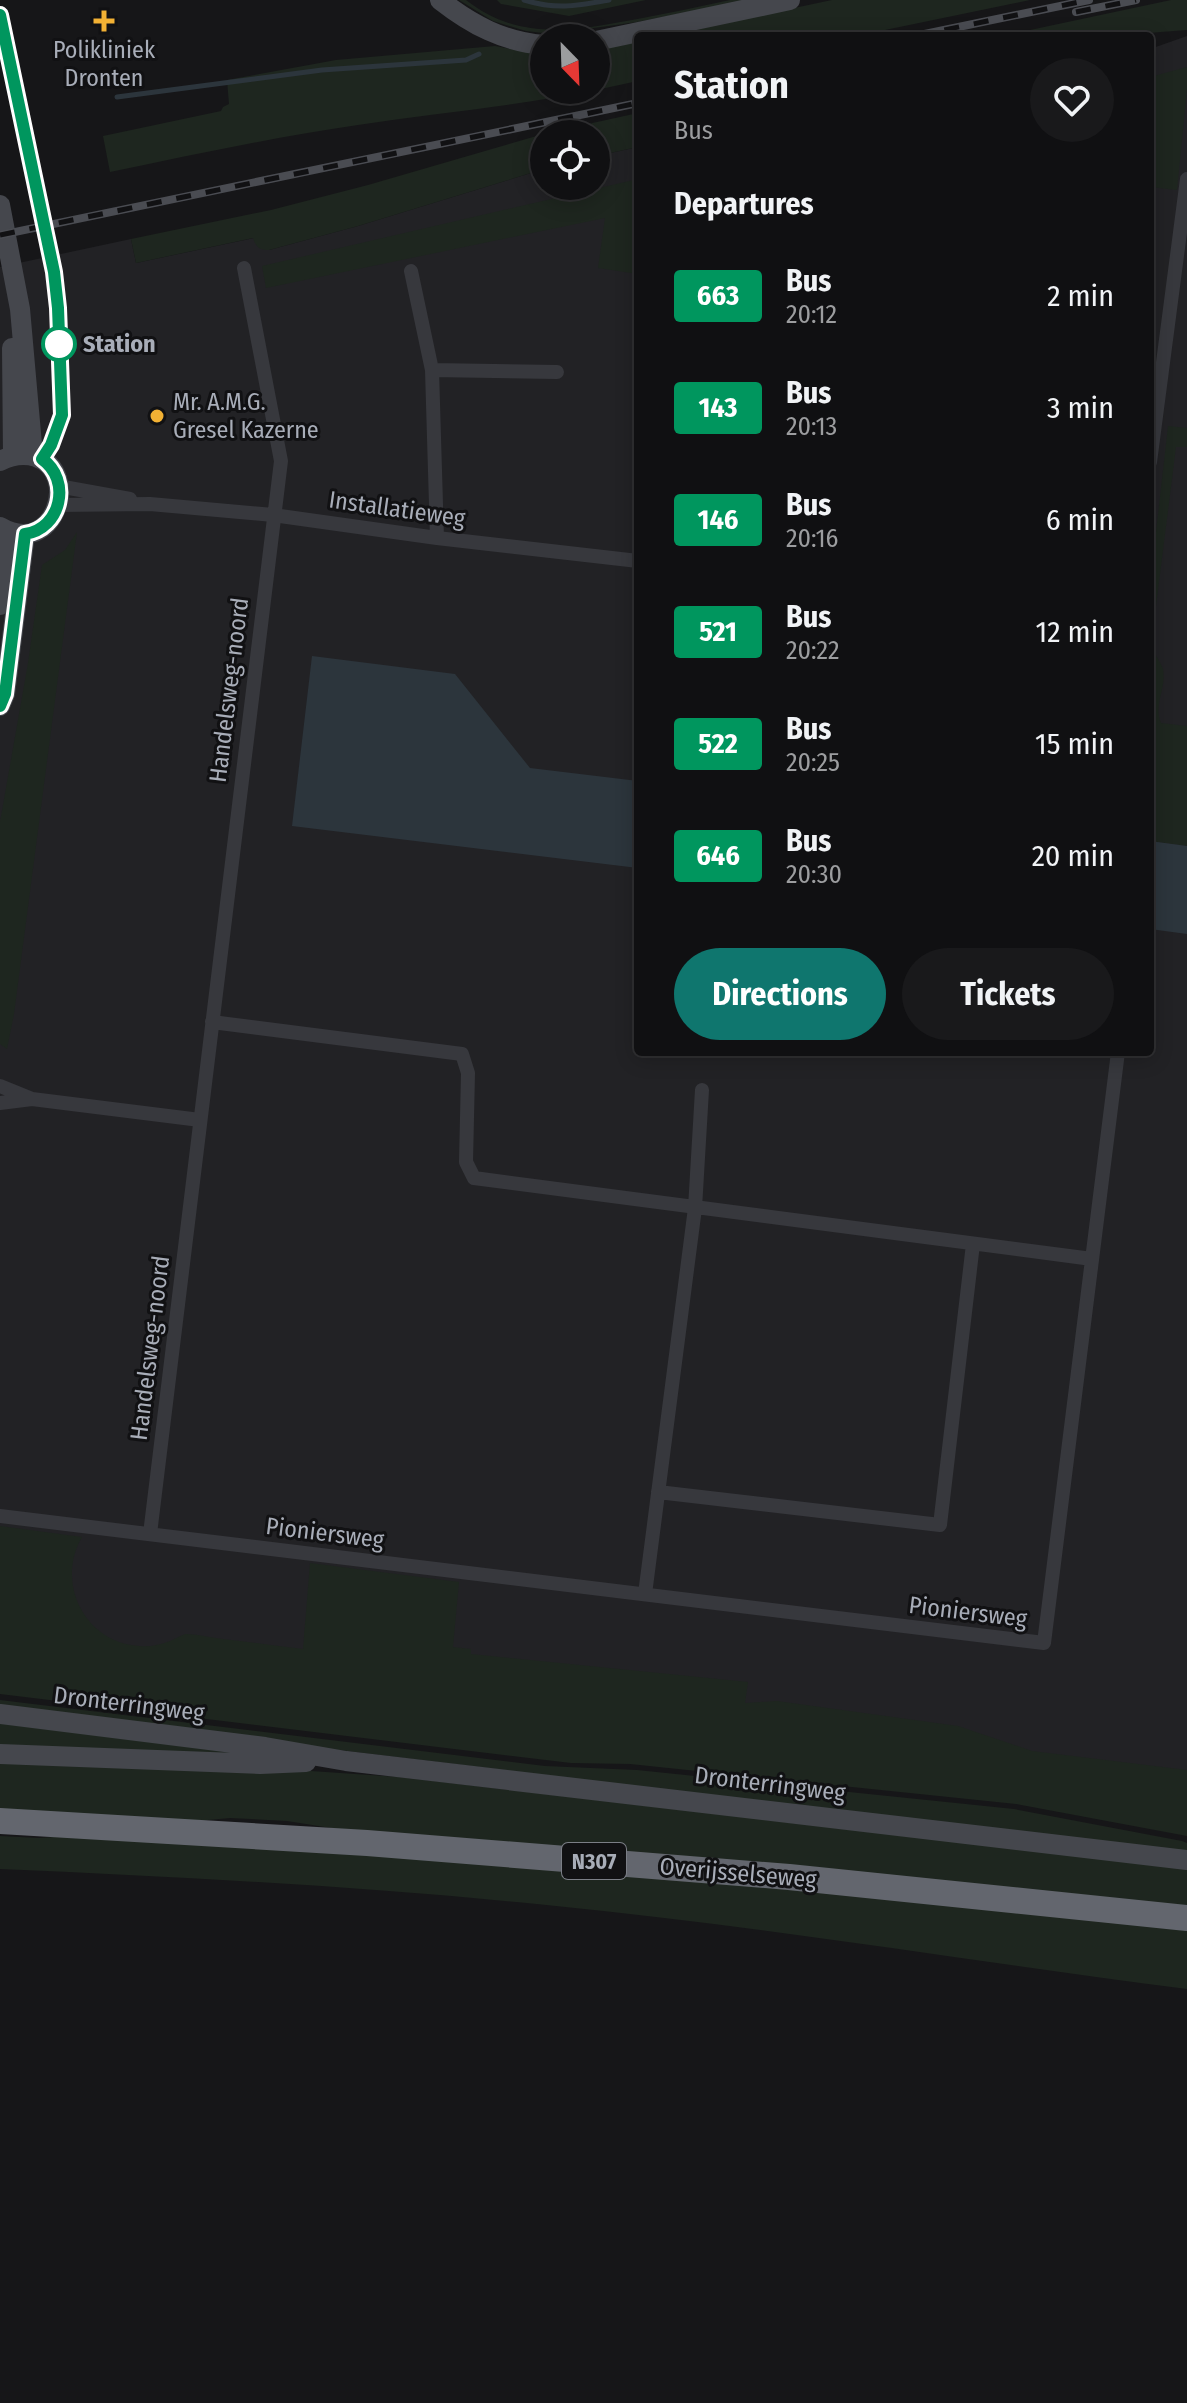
<!DOCTYPE html>
<style>
:root{--surface:#101012;--page:#19191b;--text:#f1f3f6;--muted:#9c9d9f;--line:#303032;--accent:#0f766e}
body{margin:0;font-family:"Fira Sans Condensed",sans-serif;background:var(--page);color:var(--text);height:100vh;display:flex;flex-direction:column;font-size:30px;white-space:nowrap}
*{box-sizing:border-box;margin:0}
p{font-size:26px;color:var(--muted)}
.icon{flex:none;width:44px;height:44px;fill:none;stroke:currentColor;stroke-width:2;stroke-linecap:round;stroke-linejoin:round}
.map{position:relative;flex:1;overflow:hidden}
.panel{position:absolute;left:634px;top:32px;width:520px;height:1024px;display:flex;flex-direction:column;background:var(--surface);border-radius:8px;box-shadow:0 4px 20px #0003,0 0 0 2px var(--line)}
.panel>*{flex:none}
.badge{padding:0 16px;border-radius:6px;font-size:28px;line-height:52px}
.needle{width:52px;rotate:157deg}
.fabs{position:absolute;left:530px;top:24px;display:grid;gap:16px}
.fabs a{display:grid;place-items:center;width:80px;height:80px;border-radius:50%;background:var(--surface);box-shadow:0 4px 20px #0003,0 0 0 2px var(--line);font-size:40px}
.map>.badge{position:absolute;translate:-50% -50%;box-shadow:0 0 0 4px #fff}
h2{padding:0 40px;font-size:30px;line-height:72px}
.round{display:grid;place-items:center;flex:none;width:84px;height:84px;border-radius:42px;background:var(--page)}
.overview{display:flex;align-items:center;justify-content:space-between;height:136px;padding:0 40px}
h1{font-size:38px;font-weight:700;line-height:60px}
.action{display:flex;gap:16px;margin-top:auto;padding:16px 40px}
.action a{flex:1;height:92px;border-radius:48px;background:var(--accent);color:#fff;font-size:32px;font-weight:700;line-height:92px;text-align:center}
.action a+a{background:var(--page);color:var(--text)}
ul{padding:0;list-style:none}
li{display:flex;align-items:center;gap:24px;height:112px;padding:0 40px}
li div{flex:1}
li b{display:block;font-size:30px}
li em{font-style:normal}
li .badge{min-width:88px;font-weight:700;text-align:center}
.map>svg:first-child{display:block}
</style>
<div class="map">
<svg width="1187" height="2403" viewBox="0 0 1187 2403">
<rect width="100%" height="100%" fill="#161618"/>
<!-- built -->
<path fill="#222225" d="M1187 36V1809L0 1658V267L131 239 136 263 254 238 269 250 358 226 544 169V186H596V156L638 147V1052H1150V49Z"/>
<!-- green -->
<path fill="#1e261f" d="M459 0H466C518 41 572 31 632 20 665 14 697 7 730 0H750L637 22 551 34 526 31 493 21Z
M497 0H646L569 16 501 4Z
M832 0H1030L856 36H660Z
M1171 0H1187V30L1109 36H1002Z
M638 41V81L596 90V50Z
M495 46 544 55V90H595C517 106 437 113 358 125 275 137 192 155 110 172L103 136 221 111 223 107 229 104 227 80 336 60Z
M1187 67V89L1177 190 1150 187V77Z
M638 113V147L596 156V134H544V169L358 226 269 250C259 250 256 247 253 238L136 263 131 239 271 210 368 185 547 133Z
M638 179V274L598 268 605 218 266 288 262 266Z
M1168 426 1187 428V447H1176L1156 606 1150 605V585Z
M77 532 14 1014 7 1049 0 1044V822L28 663 42 565 65 550Z
M1150 650 1154 651C1156 657 1161 663 1163 669 1167 687 1153 705 1161 723L1187 726V846L1150 841Z
M0 1526 82 1537C55 1583 85 1643 139 1646 150 1647 160 1645 170 1641 175 1639 181 1635 186 1634 198 1634 212 1638 223 1639 250 1642 277 1646 303 1649L310 1563 459 1582 453 1647 471 1649V1654L748 1682 745 1703 777 1701 958 1726 1032 1751 1187 1770V1836L1016 1804 630 1764 571 1763 0 1694Z
M0 1700 545 1766 637 1770 1014 1809 1182 1841 1187 1843V1853L0 1709Z
M0 1720 266 1752V1758L0 1749Z
M0 1760 267 1768 399 1777 1187 1869V1906L350 1831 287 1821 230 1818 197 1821 0 1810Z
M82 1835 624 1873 1187 1927V1989C977 1962 767 1927 556 1906 372 1887 185 1877 0 1869V1836L39 1838Z"/>
<!-- water -->
<path fill="#2c353c" d="M312 656 455 674 530 768 638 781V868L292 826Z
M1150 841 1187 846V934L1150 929Z"/>
<g fill="none" stroke-linecap="round" stroke-linejoin="round">
<!-- stream -->
<path stroke="#2c353c" stroke-width="5" d="M524 0C557 10 576 6 609 0
M117 97 322 70 466 60 479 54"/>
<!-- street -->
<path stroke="#37383d" stroke-width="14" d="M411 271 432 370 437 538
M432 370 557 372
M1150 462 1187 179
M58 486 130 499
M57 505 150 504 273 515 437 538 638 561
M212 1022 462 1054 468 1073 466 1162 474 1178 1092 1259
M0 1086 32 1099 200 1120
M0 1103 32 1099
M658 1492 940 1525 973 1244
M0 1516 1044 1643 1118 1052
M150 1534 281 461 244 268
M645 1594 695 1208 702 1090"/>
<!-- secondary -->
<path stroke="#45474d" stroke-width="20" d="M440 0C472 25 504 42 544 45
M596 41 790 0
M0 205 20 309 33 456
M12 348 13 456
M0 461C12 455 23 453 36 457 81 472 55 559 0 527
M0 605 9 532
M0 706 5 694 25 534
M0 1714 265 1747 346 1761 1187 1860
M0 1754 260 1764 306 1762"/>
<!-- highway -->
<path stroke="#63666e" stroke-width="26" d="M0 1821 367 1843 789 1877 1187 1918"/>
<!-- rail casing -->
<g stroke="#4a4c52" stroke-width="8">
<path id="rail" d="M1076 12 1136 0
M915 36 1089 0
M0 235 638 103"/>
</g>
<!-- rail -->
<use href="#rail" stroke="#111113" stroke-width="5" stroke-dasharray="15" stroke-linecap="butt"/>
</g>
<g fill="none" stroke-linecap="round" stroke-linejoin="round">
<!-- line casing -->
<g stroke="#fff" stroke-width="18">
<path id="line" d="M0 15 54 272 58 308 62 415 51 445 42 459C72 480 61 529 25 534L5 694 0 706"/>
</g>
<!-- line -->
<use href="#line" stroke="#00965e" stroke-width="12"/>
</g>
<!-- markers -->
<g fill="#f2b134" stroke="#111113" stroke-width="3">
<path d="M100 9h8v8h8v8h-8v8h-8v-8h-8v-8h8z"/>
<circle cx="157" cy="416" r="8"/>
</g>
<circle fill="#fff" stroke="#00965e" stroke-width="4" cx="59" cy="344" r="16"/>
<g text-anchor="middle" dominant-baseline="central" stroke-width="6" stroke-linejoin="round" paint-order="stroke">
<!-- shield labels -->
<rect fill="#111113" stroke="#7b7e86" stroke-width="2" x="562" y="1843" width="64" height="36" rx="6"/>
<g font-size="22" font-weight="bold" fill="#a8adb8">
<text x="594" y="1861">N307</text>
</g>
<!-- poi labels -->
<g font-size="24" fill="#a8adb8" stroke="#111113">
<text x="104" y="50">Polikliniek<tspan x="104" dy="28">Dronten</tspan></text>
<text x="173" y="402" text-anchor="start">Mr. A.M.G.<tspan x="173" dy="28">Gresel Kazerne</tspan></text>
</g>
<!-- stop labels -->
<g font-size="24" font-weight="bold" fill="#a8adb8" stroke="#111113" text-anchor="start">
<text x="83" y="344">Station</text>
</g>
<!-- street labels -->
<g font-size="24" fill="#a8adb8" stroke="#111113">
<text transform="translate(397 509) rotate(8)">Installatieweg</text>
<text transform="translate(229 690) rotate(-83)">Handelsweg-noord</text>
<text transform="translate(150 1348) rotate(-83)">Handelsweg-noord</text>
<text transform="translate(325 1533) rotate(7)">Pioniersweg</text>
<text transform="translate(968 1612) rotate(7)">Pioniersweg</text>
<text transform="translate(129 1704) rotate(7)">Dronterringweg</text>
<text transform="translate(770 1784) rotate(7)">Dronterringweg</text>
<text transform="translate(738 1873) rotate(5)">Overijsselseweg</text>
</g>
</g>
</svg>
<div class="fabs">
<a><svg class="needle" viewBox="-14 -14 28 28"><path d="M0-13l5 13h-10z" fill="#e53935"/><path d="M0 13l5-13h-10z" fill="#9c9d9f"/></svg></a>
<a><svg class="icon" aria-label="locate" viewBox="0 0 24 24"><circle cx="12" cy="12" r="6"/><path d="M12 2v4M12 18v4M2 12h4M18 12h4"/></svg></a>
</div>
<section class="panel">
<div class="overview"><div><h1>Station</h1><p>Bus</p></div><a class="round"><svg class="icon" aria-label="heart" viewBox="0 0 24 24"><path d="M12 20l-8-8c-3-5 5-10 8-4 3-6 11-1 8 4z"/></svg></a></div>
<h2>Departures</h2>
<ul>
<li><span class="badge" style="background:#00965e;color:#fff">663</span><div><b>Bus</b><p>20:12</p></div><em>2 min</em></li>
<li><span class="badge" style="background:#00965e;color:#fff">143</span><div><b>Bus</b><p>20:13</p></div><em>3 min</em></li>
<li><span class="badge" style="background:#00965e;color:#fff">146</span><div><b>Bus</b><p>20:16</p></div><em>6 min</em></li>
<li><span class="badge" style="background:#00965e;color:#fff">521</span><div><b>Bus</b><p>20:22</p></div><em>12 min</em></li>
<li><span class="badge" style="background:#00965e;color:#fff">522</span><div><b>Bus</b><p>20:25</p></div><em>15 min</em></li>
<li><span class="badge" style="background:#00965e;color:#fff">646</span><div><b>Bus</b><p>20:30</p></div><em>20 min</em></li>
</ul>
<div class="action"><a>Directions</a><a>Tickets</a></div>
</section>
</div>
